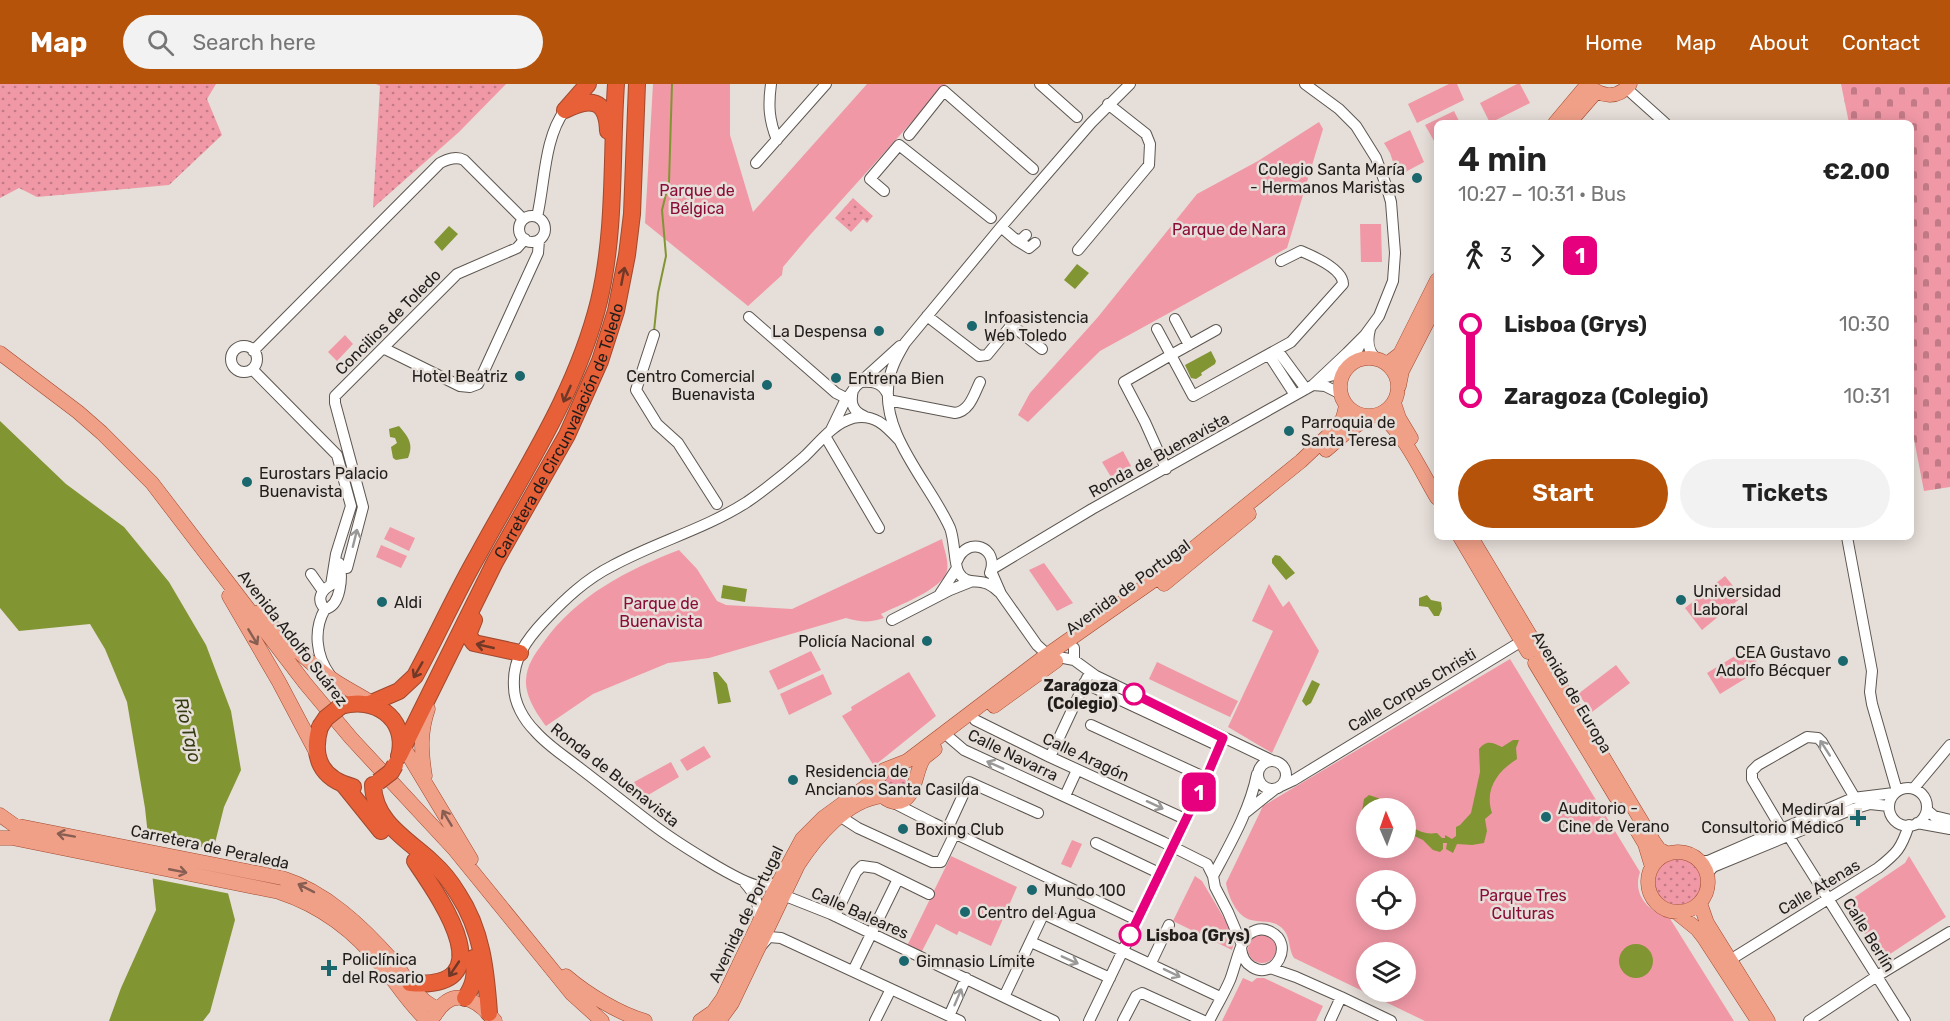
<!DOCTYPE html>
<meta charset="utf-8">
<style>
:root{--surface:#fff;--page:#f2f2f2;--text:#222;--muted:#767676;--accent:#b45309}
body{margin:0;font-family:Rubik,sans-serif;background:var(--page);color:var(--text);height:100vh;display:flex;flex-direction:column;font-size:22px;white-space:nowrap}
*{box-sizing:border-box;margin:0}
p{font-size:20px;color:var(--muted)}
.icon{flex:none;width:33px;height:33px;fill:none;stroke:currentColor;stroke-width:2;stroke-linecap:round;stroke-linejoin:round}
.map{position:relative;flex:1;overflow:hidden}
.panel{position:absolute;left:1434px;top:36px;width:480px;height:420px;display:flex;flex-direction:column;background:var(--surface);border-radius:9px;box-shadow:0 3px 15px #0003}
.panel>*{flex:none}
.badge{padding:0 12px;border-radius:9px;font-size:21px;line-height:39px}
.needle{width:39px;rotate:358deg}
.tools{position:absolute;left:1356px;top:714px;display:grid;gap:12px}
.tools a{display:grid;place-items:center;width:60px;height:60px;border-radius:50%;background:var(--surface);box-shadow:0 3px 15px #0003;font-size:30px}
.map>.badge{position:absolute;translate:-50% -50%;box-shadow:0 0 0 3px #fff}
.legs{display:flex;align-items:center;gap:9px;height:66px;padding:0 24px;font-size:20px}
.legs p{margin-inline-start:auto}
.headline{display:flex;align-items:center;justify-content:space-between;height:102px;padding:0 24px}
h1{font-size:33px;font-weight:600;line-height:45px}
.button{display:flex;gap:12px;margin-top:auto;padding:12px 24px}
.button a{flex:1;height:69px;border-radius:36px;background:var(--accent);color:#fff;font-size:24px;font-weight:600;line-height:69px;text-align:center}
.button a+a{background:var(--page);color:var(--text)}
ul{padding:0 24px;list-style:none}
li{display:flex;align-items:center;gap:21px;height:72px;font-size:22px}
li i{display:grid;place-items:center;width:9px;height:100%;margin:0 8px;background:currentColor}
li i::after{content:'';width:15px;height:15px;margin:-8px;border:4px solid;border-radius:50%;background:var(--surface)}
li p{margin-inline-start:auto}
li:first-child i{background:linear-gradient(#0000 50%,currentColor 0)}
li:last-child i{background:linear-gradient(currentColor 50%,#0000 0)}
header{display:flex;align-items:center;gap:36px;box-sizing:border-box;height:84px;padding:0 30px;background:var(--accent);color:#fff}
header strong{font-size:28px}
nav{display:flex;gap:33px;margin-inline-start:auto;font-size:21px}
.search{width:420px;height:54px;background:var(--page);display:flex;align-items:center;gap:15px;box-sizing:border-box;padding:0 21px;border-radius:33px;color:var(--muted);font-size:22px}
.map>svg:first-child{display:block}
</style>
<header>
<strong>Map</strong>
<div class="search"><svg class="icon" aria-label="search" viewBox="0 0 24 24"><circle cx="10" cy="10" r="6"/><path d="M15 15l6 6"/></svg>Search here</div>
<nav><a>Home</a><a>Map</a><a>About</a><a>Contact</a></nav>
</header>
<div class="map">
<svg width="1950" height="937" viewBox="0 0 1950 937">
<defs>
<pattern id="grass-dots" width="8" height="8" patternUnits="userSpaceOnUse" patternTransform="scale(1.5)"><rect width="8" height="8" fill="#f098a6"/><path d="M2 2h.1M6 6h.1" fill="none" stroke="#c27b86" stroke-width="1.8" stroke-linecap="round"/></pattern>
<pattern id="cemetery-stones" width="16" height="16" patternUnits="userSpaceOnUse" patternTransform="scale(1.5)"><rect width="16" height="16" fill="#f098a6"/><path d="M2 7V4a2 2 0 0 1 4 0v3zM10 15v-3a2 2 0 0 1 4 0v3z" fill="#c27b86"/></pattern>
</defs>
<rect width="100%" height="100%" fill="#e6ded8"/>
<!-- grass -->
<path fill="url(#grass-dots)" d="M0 0H216L207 15 222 51 169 101 37 113 19 104 0 114Z
M376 0H506L459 48 373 124 380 2Z
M853 114 873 132 867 139 863 135 851 148 835 134Z
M884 700a11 11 0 1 1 22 0a11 11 0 1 1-22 0Z
M1655 798a23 23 0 1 1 46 0a23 23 0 1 1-46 0Z"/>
<!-- cemetery -->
<path fill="url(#cemetery-stones)" d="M1841 0H1950V403L1924 407 1911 340V39H1849Z"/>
<!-- green -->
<path fill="#f098a6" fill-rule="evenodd" d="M653 0H730V51L753 128 867 0H946L810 151 783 183 782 191 748 222 645 139Z
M1449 0H1457L1464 16 1417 39 1408 20Z
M1517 0H1520L1530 19 1490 39 1480 19Z
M1454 27 1460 39H1437V56L1434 57 1425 41Z
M1319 38 1323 45 1287 164 1100 267 1028 338 1018 331 1030 309 1098 233 1197 110 1258 77Z
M1410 46 1424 78 1398 92 1390 69 1384 59Z
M1360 140H1381L1382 178H1361Z
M345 251 353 260 337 277 328 268Z
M1123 367 1131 382 1111 393 1102 378Z
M390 443 415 454 409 467 384 455Z
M942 455C944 465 949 477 947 487 943 505 897 522 881 530L884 534C869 539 861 538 846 534L709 574 668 579 593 610 546 642C537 630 525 612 526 596 527 581 534 571 543 559 576 512 627 486 679 466L697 485 717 517 726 521 792 525Z
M381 461 407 472 401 484 376 473Z
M1044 479 1073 519 1057 527 1029 486Z
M1725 492 1742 513 1702 546 1685 524Z
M1269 500 1283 523 1289 517 1319 567 1272 669 1228 643 1273 547 1252 537Z
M1748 564 1761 585 1720 610 1707 589Z
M811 567 821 586 778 606 769 587Z
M1510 575 1640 788C1632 811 1649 828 1669 833L1734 937H1425L1294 874C1288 865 1291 852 1282 844 1272 835 1262 839 1251 836 1237 833 1228 812 1226 799L1263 722ZM1366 724H1406V764H1366ZM1366 796H1406V836H1366ZM1366 868H1406V908H1366Z
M1157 578 1238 617 1230 633 1149 595Z
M1616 581 1630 599 1592 628 1578 610Z
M909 588 936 632 874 682 842 632 852 626 851 623Z
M823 590 832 610 789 631 780 610Z
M704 662 711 673 687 687 680 676Z
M671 678 679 693 643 714 634 698Z
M1072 756 1082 760 1071 784 1061 780Z
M951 772 1017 803 991 862 959 847 957 851 936 840 921 869 907 862Z
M1909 772 1946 833 1881 876 1846 819 1905 779Z
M1195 792 1202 797 1234 851 1235 856 1232 866 1173 837Z
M1248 865a14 14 0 1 1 28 0a14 14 0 1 1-28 0Z
M1243 894 1252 898 1257 894H1264L1323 922 1316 937H1222Z"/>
<!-- water -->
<path fill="#829533" d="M449 142 458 150 442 167 434 158Z
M1077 180 1089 189 1075 205 1064 196Z
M1211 267 1216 277 1215 280 1201 289 1202 291 1196 295 1191 294 1185 281Z
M0 337 66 400 124 443 169 498 206 561 231 627 241 686 224 723 215 759 235 836 210 928 203 937H109L121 904 156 826 145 724 127 618 105 565 90 540 19 547 0 524Z
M399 342C408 353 414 359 408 374L396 376 393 374 391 363 397 359 395 354 390 353 389 345Z
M1275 471 1280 472 1295 489 1286 496 1272 479V475Z
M723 501 747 505 745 518 721 514Z
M1427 511 1431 516 1441 518 1442 525 1439 532H1434L1428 523 1419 522V514Z
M713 588H717L727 600 731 618 718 620Z
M1312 596 1320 600 1311 619 1306 622 1302 617Z
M1513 656H1519L1516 664 1517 675C1498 687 1484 705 1492 729L1485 735 1487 747 1484 759 1472 761 1457 760 1453 769 1446 765 1447 759H1443V765L1440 768 1433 766 1423 756 1406 748V737C1414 746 1424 751 1437 749L1442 754H1445V751L1452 755 1456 752V743L1460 741 1471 729 1480 688 1479 665C1487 655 1493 659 1502 663Z
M1369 711 1378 714 1393 724H1366V742L1361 733 1364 715Z
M1619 877a17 17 0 1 1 34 0a17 17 0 1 1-34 0Z"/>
<!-- pier -->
<path fill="#e6ded8" d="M145 751 220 767 231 810 150 794Z"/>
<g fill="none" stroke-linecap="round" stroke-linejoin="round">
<!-- stream -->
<path stroke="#829533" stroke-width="2" d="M654 247 658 209 666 172 662 126 669 98 672 0"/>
<!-- minor casing -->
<g stroke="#5c5650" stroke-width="12">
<path id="minor" d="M771 0C768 22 769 36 777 56
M1040 0 1077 33
M1626 4 1665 39
M909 51 944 7 1033 85
M756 79 826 0
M884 107 870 95 899 61 991 134
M519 145a13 13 0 1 1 26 0a13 13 0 1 1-26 0Z
M537 133C545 99 544 54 565 26
M1001 143 1016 156 1022 155 1026 151
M1016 156 1029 164 1035 159
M1078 166 1149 81 1150 60 1146 50 1108 20
M927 232 979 272 987 271 1010 243H1014L1042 265
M749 233 836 309 842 312
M1175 235 1189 261
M1157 245 1171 271 1124 298 1145 338 1166 385
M1370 245C1367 257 1367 269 1379 276
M1216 246 1171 271 1193 312 1291 258 1343 200C1343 185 1313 172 1301 167L1281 177
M654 251 636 306 657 340 678 359 717 420
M231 275a13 13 0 1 1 26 0a13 13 0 1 1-26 0Z
M383 264 460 302 470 303 478 300 538 169 539 156
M253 267 440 79C448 75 456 72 464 76L523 135
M1278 267 1306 305
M1269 271 1295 311
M1349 282 1361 259
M252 285 337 371 351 422 336 470 331 501
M1323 294 1344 288
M860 298C873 297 882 298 888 311
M1313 301 1325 302 1341 310
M853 306C850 318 852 327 864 332
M888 316 955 329C970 327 974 310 980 298
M831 346 844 319 856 302 900 262
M825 352 879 444
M1847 453 1872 587 1870 608 1872 620 1897 707
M957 477C967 451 1000 463 990 489
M347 484 363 423 335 319V312L457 190 517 164 525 155
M992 485 1092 425 1313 301 1347 269 1365 251 1379 232 1393 197 1395 169 1391 118 1387 104 1376 74 1356 42 1339 25 1305 0
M991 487 1001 510 1037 561 1048 571 1074 576 1096 592 1273 677
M311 490 323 507
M331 501C321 506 316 516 325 525 341 522 343 492 339 479
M999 508C996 505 992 502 988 500 977 495 966 501 959 489 954 482 955 456 950 444 930 399 879 349 889 297 891 283 898 271 905 259L1001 143 1091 39 1130 0
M940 510 957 484
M325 525C313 546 316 572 330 591
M892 536 950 506 970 498
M1074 576V564
M1084 599 1219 662
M975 636 1050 673 1185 735
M1091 641 1206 694
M950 654 964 666 1163 758 1207 780 1213 792 1215 803 1228 828 1242 861
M1050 673 1087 594
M1258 691a14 14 0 1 1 28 0a14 14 0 1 1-28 0Z
M1281 702 1294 696 1522 557
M1914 704 1950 661
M1889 723a19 19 0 1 1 38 0a19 19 0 1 1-38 0Z
M1065 712 1077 686
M892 718 933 739 1137 836
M1927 726 1934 732 1950 736
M1245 729 1275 705
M841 733 858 744 932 778H941L955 749
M1917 739 1950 745
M1781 744 1752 695V687L1758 681 1807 653 1818 654 1822 658 1855 714
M947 746 969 698 1038 729
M1788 751 1905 937
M1096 759 1159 789
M1700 777H1708L1853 714 1894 709
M1707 790 1713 783 1853 725 1870 720 1889 722
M1213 792C1230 760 1250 726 1257 690
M779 797C774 800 768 802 762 802 744 803 669 753 652 740 627 721 602 701 577 682 563 671 547 661 535 647 524 636 514 619 514 603 512 575 527 555 545 536 565 515 586 495 612 482 656 458 705 445 747 418 767 404 786 389 804 373 819 359 832 340 853 334 874 329 886 342 899 356
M745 799C756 811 759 821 759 837
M783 811 831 830 1054 937
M835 832 856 788 862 782 876 784 929 810
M1031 858 1110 894
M760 863 769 853 781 854 960 937
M1730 876 1878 784C1897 769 1901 765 1909 741
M1151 879 1169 841
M1270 884 1296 893 1341 913 1391 937
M853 887 898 795
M1004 913 1043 831H1046L1220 913
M949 932 966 894
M875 937 891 905
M1089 937 1206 694 1223 654
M1123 937 1136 912 1142 909 1204 937
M1209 937C1216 923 1224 910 1230 896 1235 884 1240 857 1249 850 1256 845 1264 844 1271 848 1295 860 1275 897 1252 883 1245 879 1242 873 1241 864
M1330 937 1341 913
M1809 937 1877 892 1950 848"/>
</g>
<!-- major casing -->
<g stroke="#a1492e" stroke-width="15">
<path id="major" d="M1587 0C1600 13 1617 16 1630 0
M1555 39 1587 1
M1569 39 1596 8
M0 269 78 328 102 349 152 399 305 599 351 654 455 766 572 910 602 937
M1340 303a29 29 0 1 1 58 0a29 29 0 1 1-58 0Z
M1387 280 1400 270 1437 196
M1399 302 1402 287 1437 219
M1394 319 1399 334 1411 354
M1380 331C1405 350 1421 387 1437 414
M1326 366 1349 346 1370 333
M1460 453 1528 568
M1471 453 1654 758 1659 765 1668 770
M1164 500 1249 430
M229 512 279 598 316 668
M259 528C282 553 307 578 335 597 347 605 360 611 372 619
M1535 579 1616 713
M994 622 1056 577
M400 657 471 775
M425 692C421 668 420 648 428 625
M879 707C882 712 887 717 894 718 917 720 914 687 924 674 927 671 932 668 935 665
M0 731 14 741 282 794C326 808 362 842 392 876 408 894 416 917 439 925
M1636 745 1645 760 1652 783
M0 754H12L279 808C322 822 355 847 383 883 398 901 410 922 428 937
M1648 798a30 30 0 1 1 60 0a30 30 0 1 1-60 0Z
M1700 819 1707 839 1768 937
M1676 828 1697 845 1704 854 1758 937
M566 892C587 910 618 929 645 937
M435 931C453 900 478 916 495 937
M700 937 713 928 723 914 775 805 802 755 823 734 879 693 884 686 907 677 1040 576 1157 494 1301 377 1336 344 1343 334 1346 322
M719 937 732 919 798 781C816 753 847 716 882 712"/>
</g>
<!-- highway casing -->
<g stroke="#a1492e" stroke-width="18">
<g id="highway">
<path d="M567 24 588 0"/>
<path d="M565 26C590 13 607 15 608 47"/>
<path d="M474 536 468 551 474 559 520 569"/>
<path d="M369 620 399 607 415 592C437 552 455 511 478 471 523 388 576 310 599 217 616 145 611 73 616 0"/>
<path d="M341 622C374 612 406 633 400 669"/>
<path d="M320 643C311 673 321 695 353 703"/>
<path id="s1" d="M399 672 495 478 567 351 600 277 616 227 627 171 632 130 637 0"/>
<path d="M344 701 381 747"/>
<path d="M373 701C374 738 407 755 432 778 442 787 451 798 458 810 482 846 486 887 489 929"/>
<path d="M410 899C506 907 440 814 415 777"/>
<path d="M465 914C475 900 476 890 473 874"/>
</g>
</g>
<!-- minor -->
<use href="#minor" stroke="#fff" stroke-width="10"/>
<!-- major -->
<use href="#major" stroke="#f1a088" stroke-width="14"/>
<!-- highway -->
<use href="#highway" stroke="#e76038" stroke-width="16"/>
<!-- highway-bridge casing -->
<g stroke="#a1492e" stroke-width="18" stroke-linecap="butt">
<path id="highway-bridge" d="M320 643 326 634 341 622
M378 698 391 688 395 681"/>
</g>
<!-- highway-bridge -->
<use href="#highway-bridge" stroke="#e76038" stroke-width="16"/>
</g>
<!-- one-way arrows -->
<defs><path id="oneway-shaft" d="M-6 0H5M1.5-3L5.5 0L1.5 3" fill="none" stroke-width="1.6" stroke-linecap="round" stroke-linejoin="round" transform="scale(1.5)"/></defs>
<g stroke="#703827">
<use href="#oneway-shaft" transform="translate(623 192) rotate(-79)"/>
<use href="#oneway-shaft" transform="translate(567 310) rotate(114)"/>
<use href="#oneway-shaft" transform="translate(485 562) rotate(-167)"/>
<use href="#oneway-shaft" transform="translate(418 586) rotate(120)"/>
<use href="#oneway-shaft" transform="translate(454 885) rotate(124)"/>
</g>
<g stroke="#9b9998">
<use href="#oneway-shaft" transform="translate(355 454) rotate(-76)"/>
<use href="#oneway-shaft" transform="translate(1825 664) rotate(-123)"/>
<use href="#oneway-shaft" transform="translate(995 681) rotate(-156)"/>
<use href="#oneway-shaft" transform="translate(1155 721) rotate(25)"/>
<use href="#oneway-shaft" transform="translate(1070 876) rotate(24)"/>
<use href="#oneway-shaft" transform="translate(1172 889) rotate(26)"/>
<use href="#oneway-shaft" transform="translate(958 913) rotate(-67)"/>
</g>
<g stroke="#885e52">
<use href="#oneway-shaft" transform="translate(253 553) rotate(59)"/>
<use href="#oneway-shaft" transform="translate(447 734) rotate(-121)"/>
<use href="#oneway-shaft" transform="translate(66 751) rotate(-170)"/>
<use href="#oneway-shaft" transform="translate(178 787) rotate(11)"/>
<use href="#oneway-shaft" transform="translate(306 804) rotate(-153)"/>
</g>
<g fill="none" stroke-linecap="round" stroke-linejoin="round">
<!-- line-1 casing -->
<g stroke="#fff" stroke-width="14">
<path id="line-1" d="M1130 851 1206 694 1223 654 1134 610"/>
</g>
<!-- line-1 -->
<use href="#line-1" stroke="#e6007e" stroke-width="9"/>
</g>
<!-- markers -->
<g fill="#1a676d" stroke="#e6ded8" stroke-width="2">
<circle cx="1417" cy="94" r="6"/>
<circle cx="972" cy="242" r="6"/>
<circle cx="879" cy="247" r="6"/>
<circle cx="520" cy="292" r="6"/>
<circle cx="836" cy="294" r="6"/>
<circle cx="767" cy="301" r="6"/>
<circle cx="1289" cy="347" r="6"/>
<circle cx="247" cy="398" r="6"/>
<circle cx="1681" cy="516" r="6"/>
<circle cx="382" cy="518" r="6"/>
<circle cx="927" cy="557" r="6"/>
<circle cx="1843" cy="577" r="6"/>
<circle cx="793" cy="696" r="6"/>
<circle cx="1546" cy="733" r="6"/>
<path d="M1855 725h6v6h6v6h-6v6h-6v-6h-6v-6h6z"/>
<circle cx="903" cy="745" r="6"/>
<circle cx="1032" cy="806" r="6"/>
<circle cx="965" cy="828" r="6"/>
<circle cx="904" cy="877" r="6"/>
<path d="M326 875h6v6h6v6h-6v6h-6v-6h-6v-6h6z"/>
</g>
<g fill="#fff" stroke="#e6007e" stroke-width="3">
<circle cx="1134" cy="610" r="10"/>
<circle cx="1130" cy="851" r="10"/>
</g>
<g text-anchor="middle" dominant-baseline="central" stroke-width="5" stroke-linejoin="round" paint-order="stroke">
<!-- poi labels -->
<g font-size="16" fill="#201d1b" stroke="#e6ded8" text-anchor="start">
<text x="1405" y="85" text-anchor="end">Colegio Santa María<tspan x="1405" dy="18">- Hermanos Maristas</tspan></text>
<text x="984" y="233">Infoasistencia<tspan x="984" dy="18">Web Toledo</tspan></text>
<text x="867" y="247" text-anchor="end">La Despensa</text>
<text x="508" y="292" text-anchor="end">Hotel Beatriz</text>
<text x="755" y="292" text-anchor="end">Centro Comercial<tspan x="755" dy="18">Buenavista</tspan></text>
<text x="848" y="294">Entrena Bien</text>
<text x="1301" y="338">Parroquia de<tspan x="1301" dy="18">Santa Teresa</tspan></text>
<text x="259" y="389">Eurostars Palacio<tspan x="259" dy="18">Buenavista</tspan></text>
<text x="1693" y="507">Universidad<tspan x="1693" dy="18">Laboral</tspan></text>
<text x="394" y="518">Aldi</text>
<text x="915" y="557" text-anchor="end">Policía Nacional</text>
<text x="1831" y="568" text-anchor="end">CEA Gustavo<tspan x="1831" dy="18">Adolfo Bécquer</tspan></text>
<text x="805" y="687">Residencia de<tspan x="805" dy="18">Ancianos Santa Casilda</tspan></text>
<text x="1558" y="724">Auditorio -<tspan x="1558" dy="18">Cine de Verano</tspan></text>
<text x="1844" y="725" text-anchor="end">Medirval<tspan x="1844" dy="18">Consultorio Médico</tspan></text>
<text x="915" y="745">Boxing Club</text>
<text x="1044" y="806">Mundo 100</text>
<text x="977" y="828">Centro del Agua</text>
<text x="342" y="875">Policlínica<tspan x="342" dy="18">del Rosario</tspan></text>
<text x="916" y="877">Gimnasio Límite</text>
</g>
<!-- park labels -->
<g font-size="16" fill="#890d38" stroke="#e6ded8">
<text x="697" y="106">Parque de<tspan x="697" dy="18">Bélgica</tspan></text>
<text x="1229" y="145">Parque de Nara</text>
<text x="661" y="519">Parque de<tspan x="661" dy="18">Buenavista</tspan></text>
<text x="1523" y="811">Parque Tres<tspan x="1523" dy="18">Culturas</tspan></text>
</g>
<!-- street labels -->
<g font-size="16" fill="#201d1b" stroke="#e6ded8">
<text transform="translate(388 238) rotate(-45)">Concilios de Toledo</text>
<text stroke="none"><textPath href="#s1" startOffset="363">Carretera de Circunvalación de Toledo</textPath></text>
<text transform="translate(1159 371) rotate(-29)">Ronda de Buenavista</text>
<text transform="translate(1128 503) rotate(-36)">Avenida de Portugal</text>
<text transform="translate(293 554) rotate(52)">Avenida Adolfo Suárez</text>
<text transform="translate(1412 606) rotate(-31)">Calle Corpus Christi</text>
<text transform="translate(1572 608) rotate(59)">Avenida de Europa</text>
<text transform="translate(1013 671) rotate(26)">Calle Navarra</text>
<text transform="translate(1086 673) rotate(25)">Calle Aragón</text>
<text transform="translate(615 691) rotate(38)">Ronda de Buenavista</text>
<text transform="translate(210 763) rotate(12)">Carretera de Peraleda</text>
<text transform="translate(1819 803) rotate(-31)">Calle Atenas</text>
<text transform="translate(860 829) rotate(24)">Calle Baleares</text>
<text transform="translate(746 830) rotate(-64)">Avenida de Portugal</text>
<text transform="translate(1869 851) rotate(58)">Calle Berlín</text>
</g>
<!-- stop labels -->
<g font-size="16" font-weight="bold" fill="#201d1b" stroke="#e6ded8" text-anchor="end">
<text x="1118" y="601">Zaragoza<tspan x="1118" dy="18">(Colegio)</tspan></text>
<text x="1146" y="851" text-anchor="start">Lisboa (Grys)</text>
</g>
<!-- water labels -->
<g font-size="18" font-style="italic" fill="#333b12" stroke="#e6ded8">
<text transform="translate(188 646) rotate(77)">Río Tajo</text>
</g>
</g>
</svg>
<div class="tools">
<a><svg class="needle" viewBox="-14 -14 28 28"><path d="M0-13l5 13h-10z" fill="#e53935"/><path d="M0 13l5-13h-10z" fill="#767676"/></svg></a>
<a><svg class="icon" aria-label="locate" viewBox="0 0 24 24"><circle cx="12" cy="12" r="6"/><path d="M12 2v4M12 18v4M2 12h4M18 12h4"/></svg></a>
<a><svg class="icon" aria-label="layers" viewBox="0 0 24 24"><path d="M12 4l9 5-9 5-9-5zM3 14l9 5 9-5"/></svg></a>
</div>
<b class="badge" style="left:1199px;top:708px;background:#e6007e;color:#fff">1</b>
<section class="panel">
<div class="headline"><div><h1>4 min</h1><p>10:27 – 10:31 · Bus</p></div><b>€2.00</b></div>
<div class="legs"><svg class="icon" aria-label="walk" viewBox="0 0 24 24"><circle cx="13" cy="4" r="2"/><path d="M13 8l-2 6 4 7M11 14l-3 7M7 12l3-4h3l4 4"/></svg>3<svg class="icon" aria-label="forward" viewBox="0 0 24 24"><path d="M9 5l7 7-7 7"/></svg><b class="badge" style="background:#e6007e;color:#fff">1</b></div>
<ul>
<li><i style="color:#e6007e"></i><b>Lisboa (Grys)</b><p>10:30</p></li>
<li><i style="color:#e6007e"></i><b>Zaragoza (Colegio)</b><p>10:31</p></li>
</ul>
<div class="button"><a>Start</a><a>Tickets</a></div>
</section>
</div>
